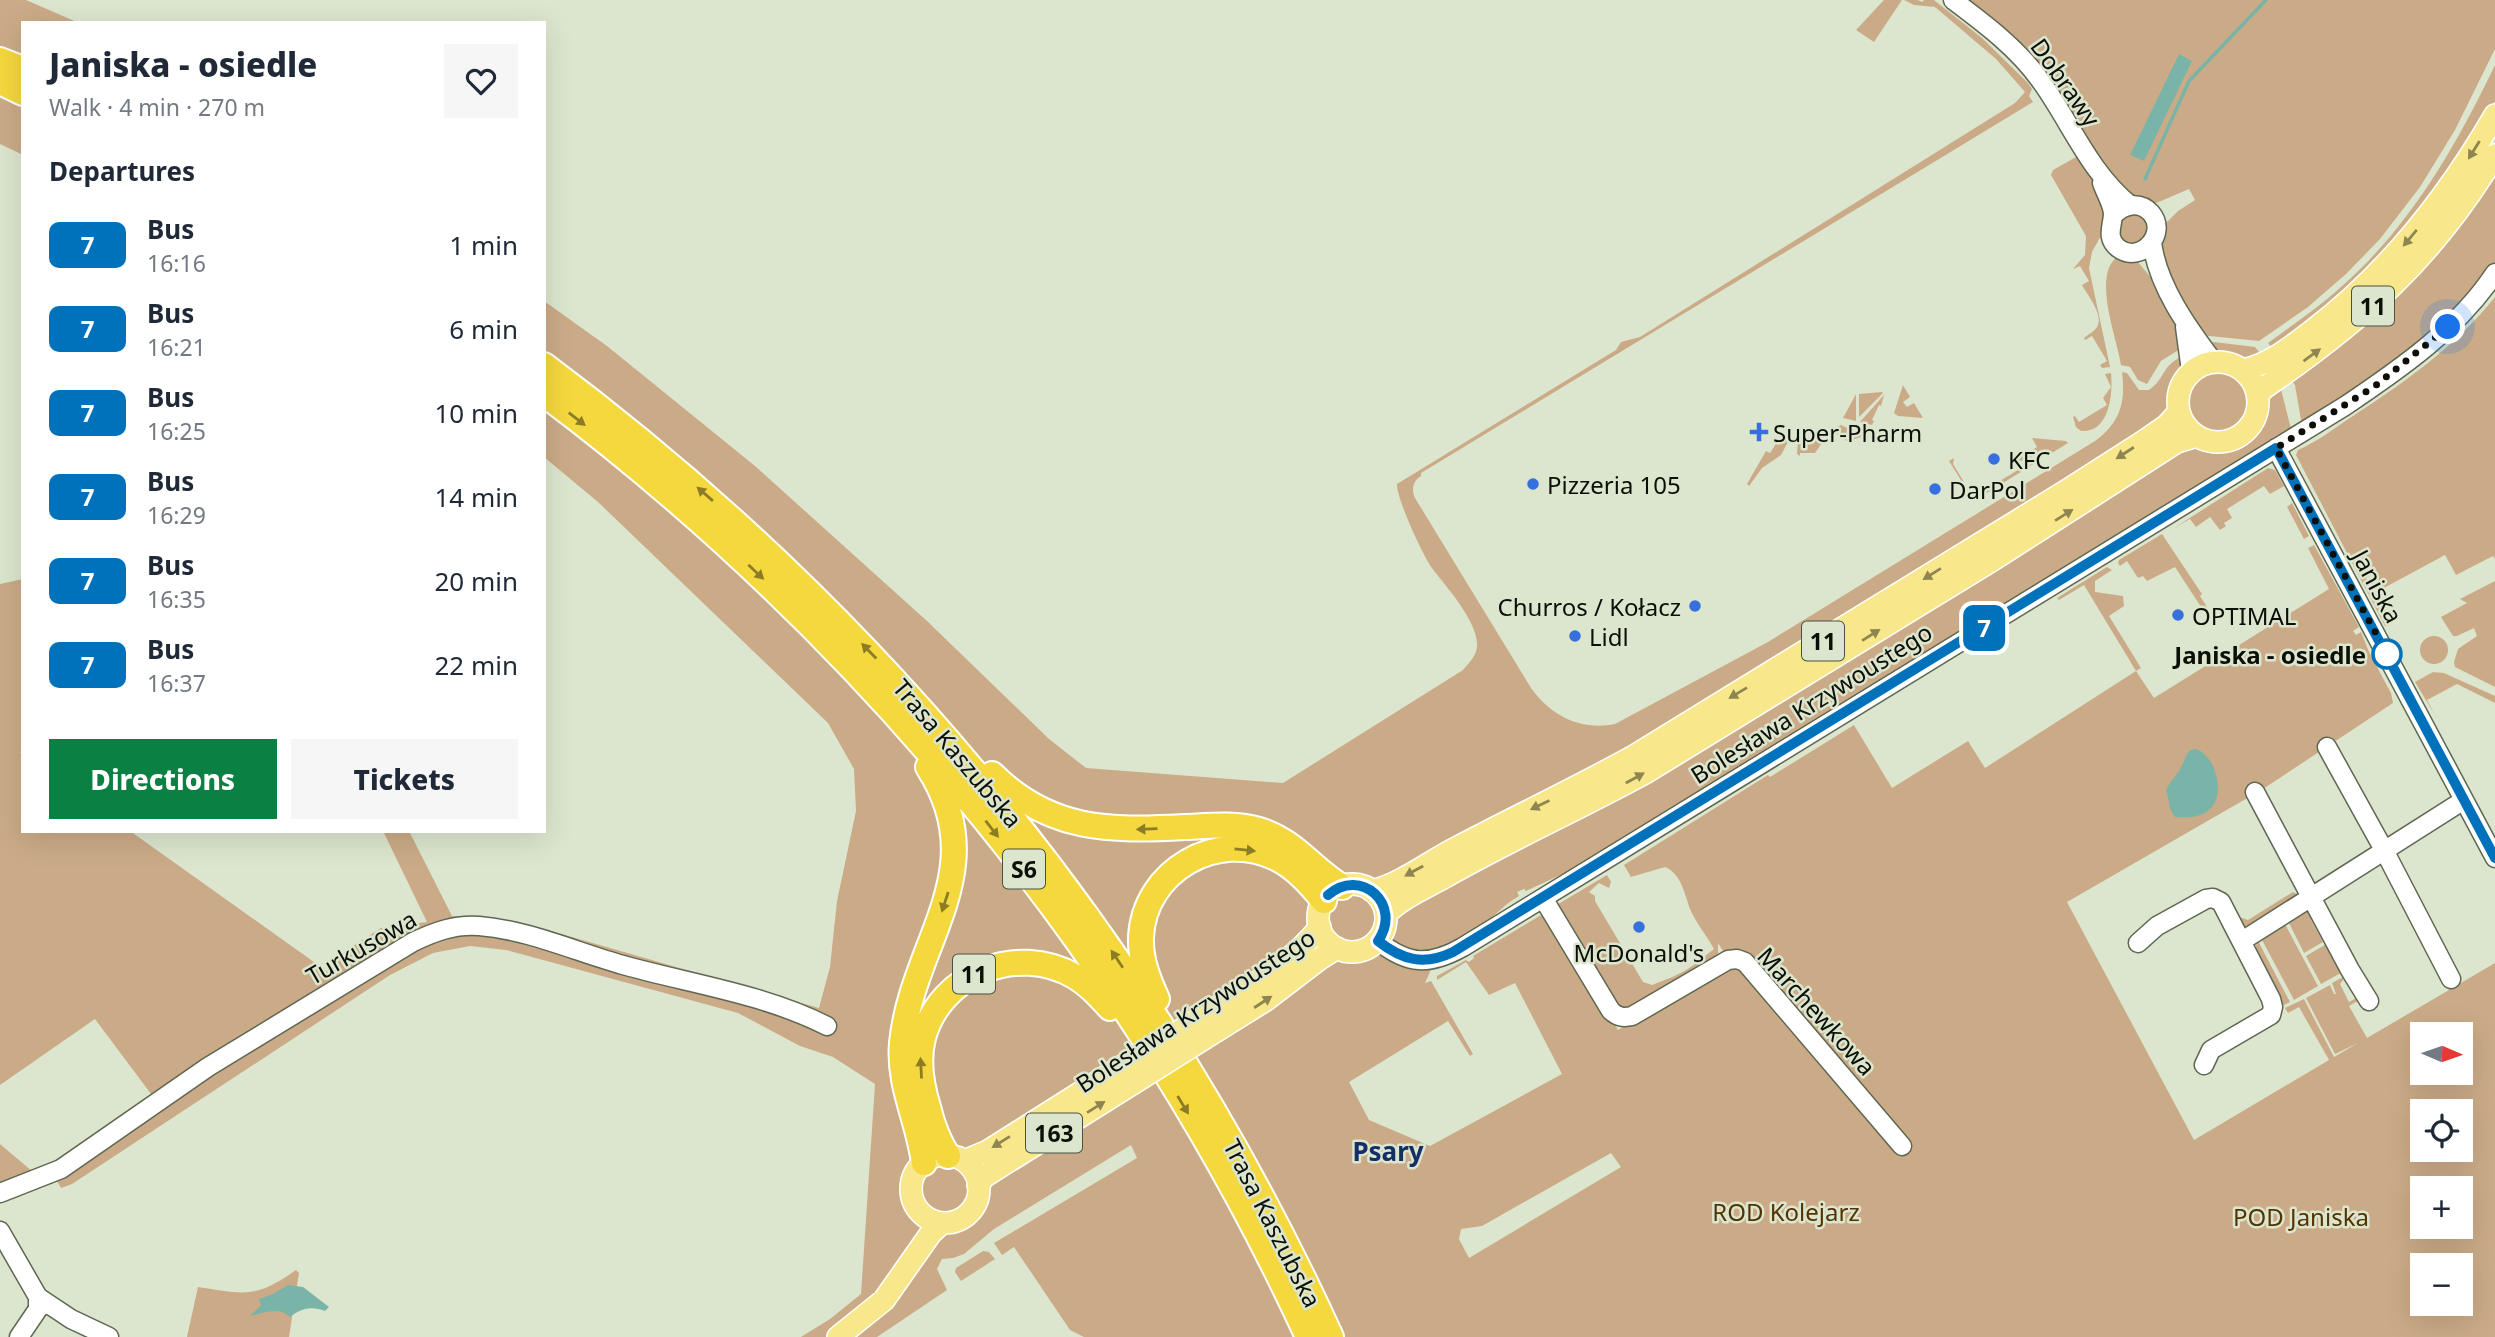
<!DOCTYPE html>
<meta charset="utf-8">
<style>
:root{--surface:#fff;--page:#f6f6f7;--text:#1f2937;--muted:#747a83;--accent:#0b8043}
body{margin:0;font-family:"Noto Sans",sans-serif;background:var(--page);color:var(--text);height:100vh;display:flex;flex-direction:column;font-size:26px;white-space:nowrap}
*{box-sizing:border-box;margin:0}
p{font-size:23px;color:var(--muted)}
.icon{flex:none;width:38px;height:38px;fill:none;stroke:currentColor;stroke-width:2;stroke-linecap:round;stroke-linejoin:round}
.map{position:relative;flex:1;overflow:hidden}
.drawer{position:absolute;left:21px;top:21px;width:525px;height:812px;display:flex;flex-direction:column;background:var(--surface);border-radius:0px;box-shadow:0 7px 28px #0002}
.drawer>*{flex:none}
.badge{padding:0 14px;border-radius:10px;font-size:24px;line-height:46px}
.needle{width:46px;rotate:92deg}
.buttons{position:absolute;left:2410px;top:1022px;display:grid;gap:14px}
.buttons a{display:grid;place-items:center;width:63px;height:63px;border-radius:0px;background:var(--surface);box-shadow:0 7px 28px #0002;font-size:35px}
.you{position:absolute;width:35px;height:35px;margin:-18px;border:5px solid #fff;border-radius:50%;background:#1a73e8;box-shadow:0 0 0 10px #1a73e833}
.map>.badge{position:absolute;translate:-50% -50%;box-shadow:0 0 0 4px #fff}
h2{padding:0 28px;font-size:26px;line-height:63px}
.round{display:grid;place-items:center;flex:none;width:74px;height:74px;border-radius:0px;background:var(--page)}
.overview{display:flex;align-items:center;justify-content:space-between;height:119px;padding:0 28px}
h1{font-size:33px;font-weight:800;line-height:52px}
.action{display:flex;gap:14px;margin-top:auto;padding:14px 28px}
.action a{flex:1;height:80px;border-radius:0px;background:var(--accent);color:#fff;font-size:28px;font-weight:800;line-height:80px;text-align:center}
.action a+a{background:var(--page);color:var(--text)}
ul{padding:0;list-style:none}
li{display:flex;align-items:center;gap:21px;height:84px;padding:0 28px}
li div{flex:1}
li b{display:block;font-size:26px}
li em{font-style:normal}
li .badge{min-width:77px;font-weight:700;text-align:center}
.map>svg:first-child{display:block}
</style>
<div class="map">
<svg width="2495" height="1337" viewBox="0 0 2495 1337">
<rect width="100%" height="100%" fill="#dce6ce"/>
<!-- green -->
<path fill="#cbab87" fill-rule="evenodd" d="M0 0H26L79 23H23V155L0 144Z
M1884 0H1902L1874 42 1856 30Z
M1904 0H1918L1922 2 1924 0H1934L1982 38 2027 82 2032 89 2029 96 2033 102 1421 473V476C1413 481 1411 489 1415 498L1531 688C1551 716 1581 731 1615 724L1768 642 2095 441C2120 423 2126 402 2122 372L2127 373 2139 390H2149C2167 377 2160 366 2186 354V362L2173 384 2168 411 2156 425 2063 485 1632 750 1580 779 1452 843 1458 854 1587 790 1638 762 2070 497 2175 428 2178 433 2074 502 1642 767 1462 860 1468 871 1563 824 1649 778 2081 514 2181 448C2199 441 2217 453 2236 446 2269 434 2257 403 2280 385L2292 433 1576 871 1573 869 1526 891 1524 889 1517 892 1519 896C1507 903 1498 912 1488 921 1475 932 1457 939 1442 945L1425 983 1431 981 1473 1054 1470 1056 1448 1021 1349 1082 1369 1120 1430 1146 1562 1074 1515 983 1489 995 1466 962 1437 980V976L1466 960 1469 962 1474 958 1473 956 1546 912 1618 1030 1731 963 1743 967 1901 1153 1908 1147 1862 1089 1752 964 1743 958 1728 959 1718 943V957L1711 965 1626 1013 1619 1014 1555 906 1607 875 1611 882 1609 888 1599 883 1589 892 1595 896V901L1643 982 1652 985C1665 980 1681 974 1692 966 1700 961 1707 954 1714 949 1707 936 1696 923 1690 909 1685 895 1681 873 1665 867L1631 877 1624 865 1768 775 1770 777 1854 725 1892 788 1968 741 1985 768 2136 671 2084 585 2059 600 2057 598 2107 567 2112 570 2095 581V592L2123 596 2124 606 2109 616 2141 668 2136 671 2154 698 2329 589 2308 548 2314 545 2359 627 2353 631 2356 635 2361 632 2369 652 2391 693 2393 703 2263 789 2067 902 2194 1140 2329 1060 2299 1007 2288 1013 2285 1008 2304 999 2334 1057 2358 1043 2335 1054 2306 998 2330 985 2334 994H2336L2332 983 2347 975 2340 984 2349 1002 2360 996 2363 998 2349 1006 2367 1038 2495 963V1337H1084L1070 1330 1014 1247 1002 1255 994 1243 1137 1158 1131 1145 994 1229 964 1254 953 1258 942 1259 937 1269 947 1290 877 1337H842L838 1331 829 1337H801L830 1319 861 1294 875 1084 833 1057 800 1046 738 1013 506 950 470 946 433 953 390 975 72 1184 61 1188 48 1165 151 1094 95 1019 0 1085V584L23 579V749L20 753 23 755V831H130L328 972 353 946 381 928 427 922 383 831H409L452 916 490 918 537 927 819 1008 830 967 837 901 856 811 854 769 828 723 598 502 544 457V301L607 346 755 466 927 621 1049 739 1086 768 1283 783 1463 670C1469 663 1476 656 1477 647 1479 622 1446 587 1432 568 1423 556 1396 497 1397 484L1616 350 1621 342 1640 337 2015 103 2025 92 1996 59 1935 7 1914 5ZM2422 1034H2460V1073H2422ZM2422 1111H2460V1150H2422ZM1611 1153 1621 1167 1469 1258 1459 1239 1461 1229 1482 1226ZM2422 1188H2460V1227H2422ZM2422 1265H2460V1304H2422Z
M1962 0H2495V49L2455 130 2420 187 2380 239 2346 274 2308 307 2259 341 2200 335 2170 280 2158 252 2165 224 2178 211 2195 200 2189 189 2154 204H2147L2121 191 2054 89Z
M2495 65V101L2447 181 2357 285 2273 350 2268 343C2297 322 2326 302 2352 277 2415 218 2458 142 2495 65Z
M2076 157 2085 162 2107 204 2103 232 2092 252 2089 268 2110 367 2102 368 2100 365 2107 361 2092 336 2085 340 2084 338C2087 335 2094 332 2097 327 2104 315 2088 296 2082 285L2089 281 2080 266 2073 269 2085 255 2086 236 2051 175 2053 170Z
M2495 168V262L2469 299 2427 339 2302 426 2295 385 2290 378Z
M2139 213 2147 220 2149 234 2136 246 2122 243 2116 230 2124 214Z
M2117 257 2137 261 2159 287 2176 319 2180 349 2161 361 2147 384 2138 380 2130 367 2121 365C2117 338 2092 276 2117 257Z
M2495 297V559L2493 556 2456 575 2445 555 2382 589 2374 574 2366 578 2390 625 2385 626 2296 455 2298 450C2317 442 2336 427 2353 416 2405 382 2456 346 2495 297Z
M2214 342 2255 347 2263 357C2243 360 2223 358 2207 345Z
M2188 402a30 30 0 1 1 60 0a30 30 0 1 1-60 0Z
M2111 373C2113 393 2110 433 2081 431L2076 427 2073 417 2075 416 2079 422 2107 405 2103 398 2111 387 2105 374Z
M1903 385 1910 397 1903 402 1907 407 1914 403 1923 418 1898 416 1894 413Z
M1882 392 1883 393 1859 417V394Z
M1856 394V421L1843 418Z
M1884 395 1881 406 1879 405 1872 420 1874 421 1872 425 1860 422Z
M1841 425 1860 434 1861 437 1852 440 1853 443 1851 444 1831 430Z
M1822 435 1824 440 1815 453H1800V456L1797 454 1798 440Z
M2032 438 2066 441 2068 443 2047 456H2033L2023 461 2017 460 2037 447Z
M1779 439 1789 440 1781 455 1762 468 1749 486 1747 484 1766 451 1770 453Z
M1954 458 1953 464 1970 492 1977 488 1990 487 2031 462H2037L1974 501 1949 461Z
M2268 468 2275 470 2284 486 2270 494 2264 486 2227 509 2232 518 2224 523 2226 526 2220 530 2210 517 2196 527 2190 519 2174 528Z
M2292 503 2309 536 2304 539 2287 507Z
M2162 534 2202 594 2200 596 2207 607 2203 610 2175 567 2147 581 2143 576 2138 578 2127 561 2120 566 2118 563 2119 560Z
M2495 581V687L2455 667 2454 662 2458 649 2477 636 2474 628 2457 636H2453L2441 617 2467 603 2460 599Z
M2420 650a14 14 0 1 1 28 0a14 14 0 1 1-28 0Z
M2433 672 2444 673 2495 696V703L2457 684 2427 700 2435 715 2415 682Z
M2293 892 2301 897 2252 929C2235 930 2229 907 2223 894L2236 916 2248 920Z
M2311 907 2314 916 2311 920 2323 942 2304 953 2288 921Z
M2285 924 2318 986 2294 1000 2261 938Z
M2258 941 2290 1002 2282 1006 2254 951Z
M2330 942 2346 970 2321 984 2306 956Z
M0 1144 33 1172 0 1184Z
M983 1251 989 1252 995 1259 961 1281 955 1272 956 1268Z
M296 1270 299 1273 289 1337H187L198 1287C245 1294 255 1299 296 1270Z"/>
<!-- water -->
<path fill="#7ab4a8" d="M2179 54 2192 61 2144 161 2130 155Z
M2196 749C2215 755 2225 791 2212 807 2203 818 2188 818 2175 817 2168 809 2170 801 2166 791 2169 782 2175 778 2179 771 2184 763 2184 758 2190 750Z
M288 1285 303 1287 329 1307 325 1311C312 1306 301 1308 290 1317 278 1306 264 1313 250 1316L261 1305 259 1299 273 1294Z"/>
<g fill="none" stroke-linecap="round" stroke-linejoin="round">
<!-- stream -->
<path stroke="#7ab4a8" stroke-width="3.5" d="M2145 179 2189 81 2266 0"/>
<!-- minor casing -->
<g stroke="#5e6751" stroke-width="21">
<path id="minor" d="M1953 0C1985 24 2017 48 2040 80 2070 121 2089 172 2130 205
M2102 183C2105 192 2112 203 2113 213 2113 226 2105 237 2118 248 2140 265 2169 234 2151 213 2140 201 2123 204 2113 216
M2152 242C2157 285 2188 328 2213 361
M2185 327 2191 371
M2276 448 2495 858
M2327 747 2384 850 2451 979
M2255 792 2350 970 2369 1001
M1543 898 1611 1011C1618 1017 1623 1018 1632 1016L1728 960 1737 959 1745 962 1902 1146
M1378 941C1408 965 1429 966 1463 947L2345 406C2400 369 2458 329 2495 273
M2242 941 2464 800
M2138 943 2157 926 2206 899 2213 898 2221 902 2271 999 2273 1007 2271 1015 2211 1050 2204 1065
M0 1193 61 1169 208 1067 413 942C434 932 455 924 479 926 529 930 576 952 623 965 691 984 764 994 827 1026
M0 1231 38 1297 71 1319 109 1337
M19 1337 38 1309V1297"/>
</g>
<!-- major casing -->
<g stroke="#fff" stroke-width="24">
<path id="major" d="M2178 402a40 40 0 1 1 80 0a40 40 0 1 1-80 0Z
M2243 370C2270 364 2291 347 2313 330 2389 272 2447 198 2495 115
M2258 395 2264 388C2362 321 2433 258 2495 155
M1318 918a34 34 0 1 1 68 0a34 34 0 1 1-68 0Z
M1372 891C1403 883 1430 861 1458 847 1517 816 1576 788 1634 756L2066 491 2144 441 2167 425 2179 412
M1386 914C1402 898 1425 888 1445 877 1510 840 1579 809 1645 773L1991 561 2177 442 2197 436
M1194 1022C1237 994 1288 968 1320 927
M1205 1038 1266 1000 1321 958 1337 948
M911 1189a34 34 0 1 1 68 0a34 34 0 1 1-68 0Z
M964 1161 988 1151 1121 1067
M978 1185 984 1177 998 1168 1132 1084
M838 1337 884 1300 931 1233 942 1223"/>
</g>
<!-- highway casing -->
<g stroke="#fff" stroke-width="28">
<path id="highway" d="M0 60 23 69
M0 82 23 93
M544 365C883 618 1155 951 1331 1337
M544 394C869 638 1138 968 1308 1337
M992 774C1049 831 1109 831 1185 827 1209 826 1235 823 1259 830 1294 840 1312 869 1342 887
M1157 999C1148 979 1140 959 1141 937 1144 871 1217 829 1276 858 1295 867 1310 884 1324 901
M948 1156C938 1141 932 1124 928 1107 921 1084 917 1061 923 1038 940 974 1017 943 1074 976 1088 984 1099 996 1110 1008
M924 1163C919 1122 898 1085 902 1043 912 941 995 871 928 767"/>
</g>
<!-- minor -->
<use href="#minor" stroke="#fff" stroke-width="18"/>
<!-- major -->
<use href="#major" stroke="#f9e78b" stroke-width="21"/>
<!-- highway -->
<use href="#highway" stroke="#f5d73e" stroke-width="24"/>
<!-- major-bridge casing -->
<g stroke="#fff" stroke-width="24" stroke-linecap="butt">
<path id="major-bridge" d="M1121 1067 1194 1022
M1132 1084 1205 1038"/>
</g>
<!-- major-bridge -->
<use href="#major-bridge" stroke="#f9e78b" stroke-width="21"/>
</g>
<!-- one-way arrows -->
<defs><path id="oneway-solid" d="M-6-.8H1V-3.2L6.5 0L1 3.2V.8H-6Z" transform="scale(1.75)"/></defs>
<g fill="#8e8650">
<use href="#oneway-solid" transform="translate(2474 150) rotate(122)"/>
<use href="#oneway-solid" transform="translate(2410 238) rotate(130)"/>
<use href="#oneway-solid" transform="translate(2312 355) rotate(-36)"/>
<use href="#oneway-solid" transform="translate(2125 453) rotate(147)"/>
<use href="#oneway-solid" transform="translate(2064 515) rotate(-32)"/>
<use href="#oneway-solid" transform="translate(1932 574) rotate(148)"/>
<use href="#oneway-solid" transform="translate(1871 635) rotate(-32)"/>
<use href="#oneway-solid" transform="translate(1738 693) rotate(149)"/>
<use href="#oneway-solid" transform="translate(1635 778) rotate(-29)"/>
<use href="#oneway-solid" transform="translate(1540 805) rotate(154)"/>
<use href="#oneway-solid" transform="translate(1414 871) rotate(151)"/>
<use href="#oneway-solid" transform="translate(1263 1002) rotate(-33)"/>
<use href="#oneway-solid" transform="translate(1096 1107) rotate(-32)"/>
<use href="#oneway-solid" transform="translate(1001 1142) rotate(148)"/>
</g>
<g fill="#8c7d25">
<use href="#oneway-solid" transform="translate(577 419) rotate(38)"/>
<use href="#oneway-solid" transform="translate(705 494) rotate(-139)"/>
<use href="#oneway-solid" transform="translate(756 572) rotate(43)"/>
<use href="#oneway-solid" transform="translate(869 651) rotate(-134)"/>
<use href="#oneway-solid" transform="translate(992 829) rotate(52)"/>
<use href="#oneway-solid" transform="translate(1147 829) rotate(178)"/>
<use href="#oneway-solid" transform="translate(1245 850) rotate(6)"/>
<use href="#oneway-solid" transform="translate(945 902) rotate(108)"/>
<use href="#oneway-solid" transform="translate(1117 959) rotate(-124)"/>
<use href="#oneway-solid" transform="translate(921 1068) rotate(-93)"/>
<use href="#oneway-solid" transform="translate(1183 1105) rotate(59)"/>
</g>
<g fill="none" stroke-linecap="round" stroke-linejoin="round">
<!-- line casing -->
<g stroke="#fff" stroke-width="16">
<path id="line" d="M1328 895C1361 866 1403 905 1378 941 1402 960 1424 966 1453 952L2276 448 2495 858"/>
</g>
<!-- line -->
<use href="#line" stroke="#0072bc" stroke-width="10"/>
<!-- walk -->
<path stroke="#0c0f07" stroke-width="7" stroke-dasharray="0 12.6" d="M2387 654 2276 448 2375 386 2448 327"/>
</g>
<!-- markers -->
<g fill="#366fde" stroke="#dce6ce" stroke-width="2.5">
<path d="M1755.5 421.5h7v7h7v7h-7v7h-7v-7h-7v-7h7z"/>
<circle cx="1994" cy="459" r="7"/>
<circle cx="1533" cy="484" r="7"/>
<circle cx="1935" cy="489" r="7"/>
<circle cx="1695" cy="606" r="7"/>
<circle cx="2178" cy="615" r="7"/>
<circle cx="1575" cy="636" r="7"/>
<circle cx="1639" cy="927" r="7"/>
</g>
<circle fill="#fff" stroke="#0072bc" stroke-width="3.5" cx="2387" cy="654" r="14"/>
<g text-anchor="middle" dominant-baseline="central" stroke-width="5" stroke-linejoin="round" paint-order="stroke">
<!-- shield labels -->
<g fill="#dce6ce" stroke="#4a5043" stroke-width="2">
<rect x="2352" y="286.5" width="42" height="39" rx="5"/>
<rect x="1802" y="621.5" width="42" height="39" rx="5"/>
<rect x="1003" y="849.5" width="42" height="39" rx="5"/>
<rect x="953" y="954.5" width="42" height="39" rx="5"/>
<rect x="1026" y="1113.5" width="56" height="39" rx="5"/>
</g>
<g font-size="23" font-weight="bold" fill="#0c0f07">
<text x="2373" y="306">11</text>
<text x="1823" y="641">11</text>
<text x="1024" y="869">S6</text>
<text x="974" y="974">11</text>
<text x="1054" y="1133">163</text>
</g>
<!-- street labels -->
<g font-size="24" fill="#0c0f07" stroke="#dce6ce">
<text transform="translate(2066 82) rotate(55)">Dobrawy</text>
<text transform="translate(2378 586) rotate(62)">Janiska</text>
<text transform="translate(1811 703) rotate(-32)">Bolesława Krzywoustego</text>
<text transform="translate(958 753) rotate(50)">Trasa Kaszubska</text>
<text transform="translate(361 947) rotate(-30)">Turkusowa</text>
<text transform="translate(1195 1010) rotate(-33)">Bolesława Krzywoustego</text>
<text transform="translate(1817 1011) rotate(48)">Marchewkowa</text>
<text transform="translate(1273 1223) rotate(63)">Trasa Kaszubska</text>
</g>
<!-- poi labels -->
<g font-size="24" fill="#0c0f07" stroke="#dce6ce" text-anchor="start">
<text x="1773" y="432">Super-Pharm</text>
<text x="2008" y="459">KFC</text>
<text x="1547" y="484">Pizzeria 105</text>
<text x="1949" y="489">DarPol</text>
<text x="1681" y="606" text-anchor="end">Churros / Kołacz</text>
<text x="2192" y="615">OPTIMAL</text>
<text x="1589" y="636">Lidl</text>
<text x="1639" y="952" text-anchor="middle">McDonald's</text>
</g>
<!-- stop labels -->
<g font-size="24" font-weight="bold" fill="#0c0f07" stroke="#dce6ce" text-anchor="end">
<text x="2366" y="654">Janiska - osiedle</text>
</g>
<!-- park labels -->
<g font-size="24" fill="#543303" stroke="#dce6ce">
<text x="1786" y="1211">ROD Kolejarz</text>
<text x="2301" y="1216">POD Janiska</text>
</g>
<!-- neighbourhood labels -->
<g font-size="26" font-weight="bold" fill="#142f65" stroke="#dce6ce">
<text x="1388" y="1151">Psary</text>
</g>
</g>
</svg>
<div class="buttons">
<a><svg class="needle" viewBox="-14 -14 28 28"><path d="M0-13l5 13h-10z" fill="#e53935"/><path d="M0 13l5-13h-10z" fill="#747a83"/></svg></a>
<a><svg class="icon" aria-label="locate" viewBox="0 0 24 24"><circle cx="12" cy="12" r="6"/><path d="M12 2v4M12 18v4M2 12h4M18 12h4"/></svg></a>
<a>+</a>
<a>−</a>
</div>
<div class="you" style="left:2448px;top:327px"></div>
<b class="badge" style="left:1984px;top:628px;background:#0072bc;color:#fff">7</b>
<section class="drawer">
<div class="overview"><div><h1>Janiska - osiedle</h1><p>Walk · 4 min · 270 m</p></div><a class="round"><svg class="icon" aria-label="heart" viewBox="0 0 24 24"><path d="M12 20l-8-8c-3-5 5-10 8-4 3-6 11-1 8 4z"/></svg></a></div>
<h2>Departures</h2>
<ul>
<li><span class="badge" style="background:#0072bc;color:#fff">7</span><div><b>Bus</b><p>16:16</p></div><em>1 min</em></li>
<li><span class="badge" style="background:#0072bc;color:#fff">7</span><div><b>Bus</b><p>16:21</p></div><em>6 min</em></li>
<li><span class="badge" style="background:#0072bc;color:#fff">7</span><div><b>Bus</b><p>16:25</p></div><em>10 min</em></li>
<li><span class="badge" style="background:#0072bc;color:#fff">7</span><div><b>Bus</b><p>16:29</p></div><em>14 min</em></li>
<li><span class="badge" style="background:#0072bc;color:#fff">7</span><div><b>Bus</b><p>16:35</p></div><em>20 min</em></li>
<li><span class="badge" style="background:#0072bc;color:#fff">7</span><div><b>Bus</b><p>16:37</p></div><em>22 min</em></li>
</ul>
<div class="action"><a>Directions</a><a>Tickets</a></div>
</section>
</div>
